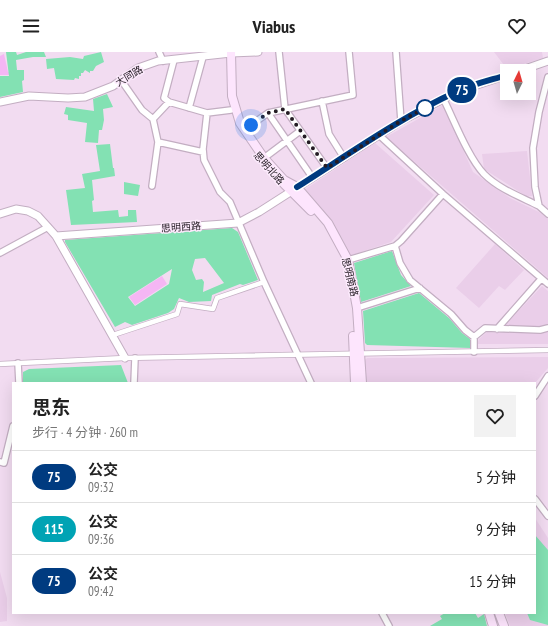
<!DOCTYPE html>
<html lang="zh">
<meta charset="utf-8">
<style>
:root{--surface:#fff;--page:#f2f2f2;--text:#222;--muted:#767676;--line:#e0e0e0}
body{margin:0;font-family:"PT Sans Narrow","Noto Sans SC",sans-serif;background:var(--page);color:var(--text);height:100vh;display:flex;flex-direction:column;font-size:15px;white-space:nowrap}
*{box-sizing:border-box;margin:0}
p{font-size:13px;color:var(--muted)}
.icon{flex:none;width:22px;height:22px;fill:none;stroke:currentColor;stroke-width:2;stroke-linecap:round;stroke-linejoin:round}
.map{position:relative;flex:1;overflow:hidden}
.drawer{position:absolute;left:12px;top:330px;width:524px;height:232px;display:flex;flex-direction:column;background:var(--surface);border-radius:0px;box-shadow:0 4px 16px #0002}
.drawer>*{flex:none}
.badge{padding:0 8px;border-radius:13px;font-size:14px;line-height:26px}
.needle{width:26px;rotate:5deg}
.tools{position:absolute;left:500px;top:12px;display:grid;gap:8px}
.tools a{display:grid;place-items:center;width:36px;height:36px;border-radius:0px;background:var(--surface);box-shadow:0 4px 16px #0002;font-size:20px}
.you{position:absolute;width:20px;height:20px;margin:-10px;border:3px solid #fff;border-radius:50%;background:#1a73e8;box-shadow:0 0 0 6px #1a73e833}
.map>.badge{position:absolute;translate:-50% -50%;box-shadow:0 0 0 2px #fff}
.round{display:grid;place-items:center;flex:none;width:42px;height:42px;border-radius:0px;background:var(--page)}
.overview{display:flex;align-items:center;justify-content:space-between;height:68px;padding:0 20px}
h1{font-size:19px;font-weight:700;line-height:30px}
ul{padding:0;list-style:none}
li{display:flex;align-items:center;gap:12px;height:52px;padding:0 20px;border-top:1px solid var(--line)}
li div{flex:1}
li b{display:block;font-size:15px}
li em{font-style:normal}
li .badge{min-width:44px;font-weight:700;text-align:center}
header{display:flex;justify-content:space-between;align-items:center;height:52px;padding:0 20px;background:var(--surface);font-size:18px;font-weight:700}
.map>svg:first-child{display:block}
</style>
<header><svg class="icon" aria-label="menu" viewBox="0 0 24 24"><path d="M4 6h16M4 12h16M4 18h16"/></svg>Viabus<svg class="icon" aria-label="heart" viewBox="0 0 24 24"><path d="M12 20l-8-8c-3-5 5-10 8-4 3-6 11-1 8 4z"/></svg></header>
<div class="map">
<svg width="548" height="574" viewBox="0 0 548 574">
<rect width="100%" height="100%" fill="#f2dcf1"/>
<!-- built -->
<path fill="#eacee9" d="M494 0H542L543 6 507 17Z
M443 53 473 120 510 146 539 160 548 167V226L386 85Z
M375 91 434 143 391 190 349 204 332 169 304 138Z
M527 99 532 144H526L484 117 482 102Z
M495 192 524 218 505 238 499 234 479 256 456 236Z
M542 234 548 239V292H477L479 287 487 280 498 281Z
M548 305V316L535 331H365L363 310 367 306Z
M535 466 548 486V574H510L505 561H535Z
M0 520 7 546V569L0 570Z"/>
<!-- green -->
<path fill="#f5b6f4" d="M4 2 8 20 13 19V23H0V4Z
M162 224 167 232 135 253 129 245Z"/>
<!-- building -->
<path fill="#83e1b3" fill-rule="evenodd" d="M6 0H16L17 3 26 0H44L46 5H33L16 8 17 18H24V28L22 29 23 40 0 45V24H9Z
M101 0 104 10 96 14 93 19H90V21L85 18 83 21H81V24H79V27L75 26 74 28 56 27 54 16 47 17 46 7 70 5 83 7 84 4Z
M107 42 113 55 103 57 104 68 102 78H99L98 91 85 90 87 71 68 68V63L64 62 66 55 94 59 93 47Z
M110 92 113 116H114L115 124 92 128 94 148 92 149 93 160 118 158 119 165 128 164V158H136L137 170 71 173 66 138 85 136 82 122 100 119 96 93Z
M124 130 140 133 138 144 124 142Z
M232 176 238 180 258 228 243 233 240 232 212 243 211 249 189 250 179 246 174 257 168 261 132 273 125 270 115 275 65 190V188ZM205 206 224 231 203 240 204 230 202 227 196 228 192 218 195 207ZM172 217 169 232 135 254 128 245Z
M392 199 401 223 411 234 361 250 354 211Z
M419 241 449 266 462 281 470 287V296L367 293 365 291 363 259Z
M121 313 128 331H23V320L29 317Z
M535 483 548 498V573L530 568 527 561H535Z
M445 561H475L478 566 484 562 487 574H430L442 567 440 564Z"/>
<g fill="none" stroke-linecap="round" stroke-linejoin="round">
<!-- pedestrian casing -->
<g stroke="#c3aec2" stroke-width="6">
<path id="pedestrian" d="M113 283 177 262 180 252 213 257 217 246 264 230
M0 312 125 306 548 298"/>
</g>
<!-- minor casing -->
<g stroke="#c3aec2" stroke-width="8">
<path id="minor" d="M159 0 163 9
M279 0 285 57 327 116
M396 0 401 69
M174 8 164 46 169 50 207 61 231 58
M548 25 539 60 533 96 535 135 539 154 548 162
M121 28 142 58 153 67 158 90 152 134
M443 46C454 68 468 105 484 122 499 137 521 145 539 154
M322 49 329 82 344 106
M189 56 203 5
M207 61 203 97 204 108 220 140 230 150 264 230 311 331
M268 61 312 125
M153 67 169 50
M247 82 251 73 268 61 353 43 349 0
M379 83 443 142 548 232
M158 90 203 100
M264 106 300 79
M395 194 400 211 410 228 451 262 465 278 474 285 485 276 540 278 548 276
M0 201 48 175
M348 208 395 194 401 189 443 142
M357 256 420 236
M497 277 541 227
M474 300V285
M18 311 19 331
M134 331 135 306
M535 344 548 324
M0 410 4 411 13 374
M535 447 548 464
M382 561 389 574"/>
</g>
<!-- tertiary casing -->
<g stroke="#c3aec2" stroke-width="9">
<path id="tertiary" d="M519 19 548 9
M0 50 29 44 68 46 85 45 113 34 138 16 158 9 231 1 258 0
M0 162 16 157 28 159 38 164 56 184 125 306
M56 184 238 171 259 160 401 69 459 39 507 23"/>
</g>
<!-- secondary casing -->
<g stroke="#c3aec2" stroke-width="10">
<path id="secondary" d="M231 0 232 44 240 71 264 106 284 128 297 135 328 171 348 208 357 256 362 331
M284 132 311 159
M353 284 355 331
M489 561 493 574
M499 561 504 574"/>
</g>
<!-- pedestrian -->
<use href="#pedestrian" stroke="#fff" stroke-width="4.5"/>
<!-- minor -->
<use href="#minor" stroke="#fff" stroke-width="5.5"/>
<!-- tertiary -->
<use href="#tertiary" stroke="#fff" stroke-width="7"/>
<!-- secondary -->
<use href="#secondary" stroke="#fde5fd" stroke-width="8"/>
</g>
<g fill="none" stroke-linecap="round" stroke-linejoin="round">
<!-- line casing -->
<g stroke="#fff" stroke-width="9">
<path id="line" d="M297 135C349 102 401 65 458 39 473 32 491 28 507 23"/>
</g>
<!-- line -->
<use href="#line" stroke="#003b80" stroke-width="6"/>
<!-- walk -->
<path stroke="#241c24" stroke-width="4" stroke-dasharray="0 7.2" d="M251 73 268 61 285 57 327 116 401 69 425 56"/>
</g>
<!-- markers -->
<circle fill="#fff" stroke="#003b80" stroke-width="2" cx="425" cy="56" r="8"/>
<g text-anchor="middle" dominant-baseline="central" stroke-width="3" stroke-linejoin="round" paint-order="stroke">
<!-- street labels -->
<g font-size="10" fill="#241c24" stroke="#fceafc">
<text transform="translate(129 24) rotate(-31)">大同路</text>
<text transform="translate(269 116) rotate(48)">思明北路</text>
<text transform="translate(181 175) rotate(-4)">思明西路</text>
<text transform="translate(350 225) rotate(76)">思明南路</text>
</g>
</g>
</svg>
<div class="tools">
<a><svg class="needle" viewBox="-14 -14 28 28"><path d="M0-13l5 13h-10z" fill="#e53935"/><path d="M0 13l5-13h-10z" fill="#767676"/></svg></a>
</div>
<div class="you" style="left:251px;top:73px"></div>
<b class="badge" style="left:462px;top:38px;background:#003b80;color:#fff">75</b>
<section class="drawer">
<div class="overview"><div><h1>思东</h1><p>步行 · 4 分钟 · 260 m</p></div><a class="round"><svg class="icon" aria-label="heart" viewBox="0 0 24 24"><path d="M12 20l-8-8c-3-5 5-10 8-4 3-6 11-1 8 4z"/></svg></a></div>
<ul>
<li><span class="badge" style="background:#003b80;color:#fff">75</span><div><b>公交</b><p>09:32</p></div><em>5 分钟</em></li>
<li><span class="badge" style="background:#00a3b4;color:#fff">115</span><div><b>公交</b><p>09:36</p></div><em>9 分钟</em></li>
<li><span class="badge" style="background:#003b80;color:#fff">75</span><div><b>公交</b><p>09:42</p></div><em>15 分钟</em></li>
</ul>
</section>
</div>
